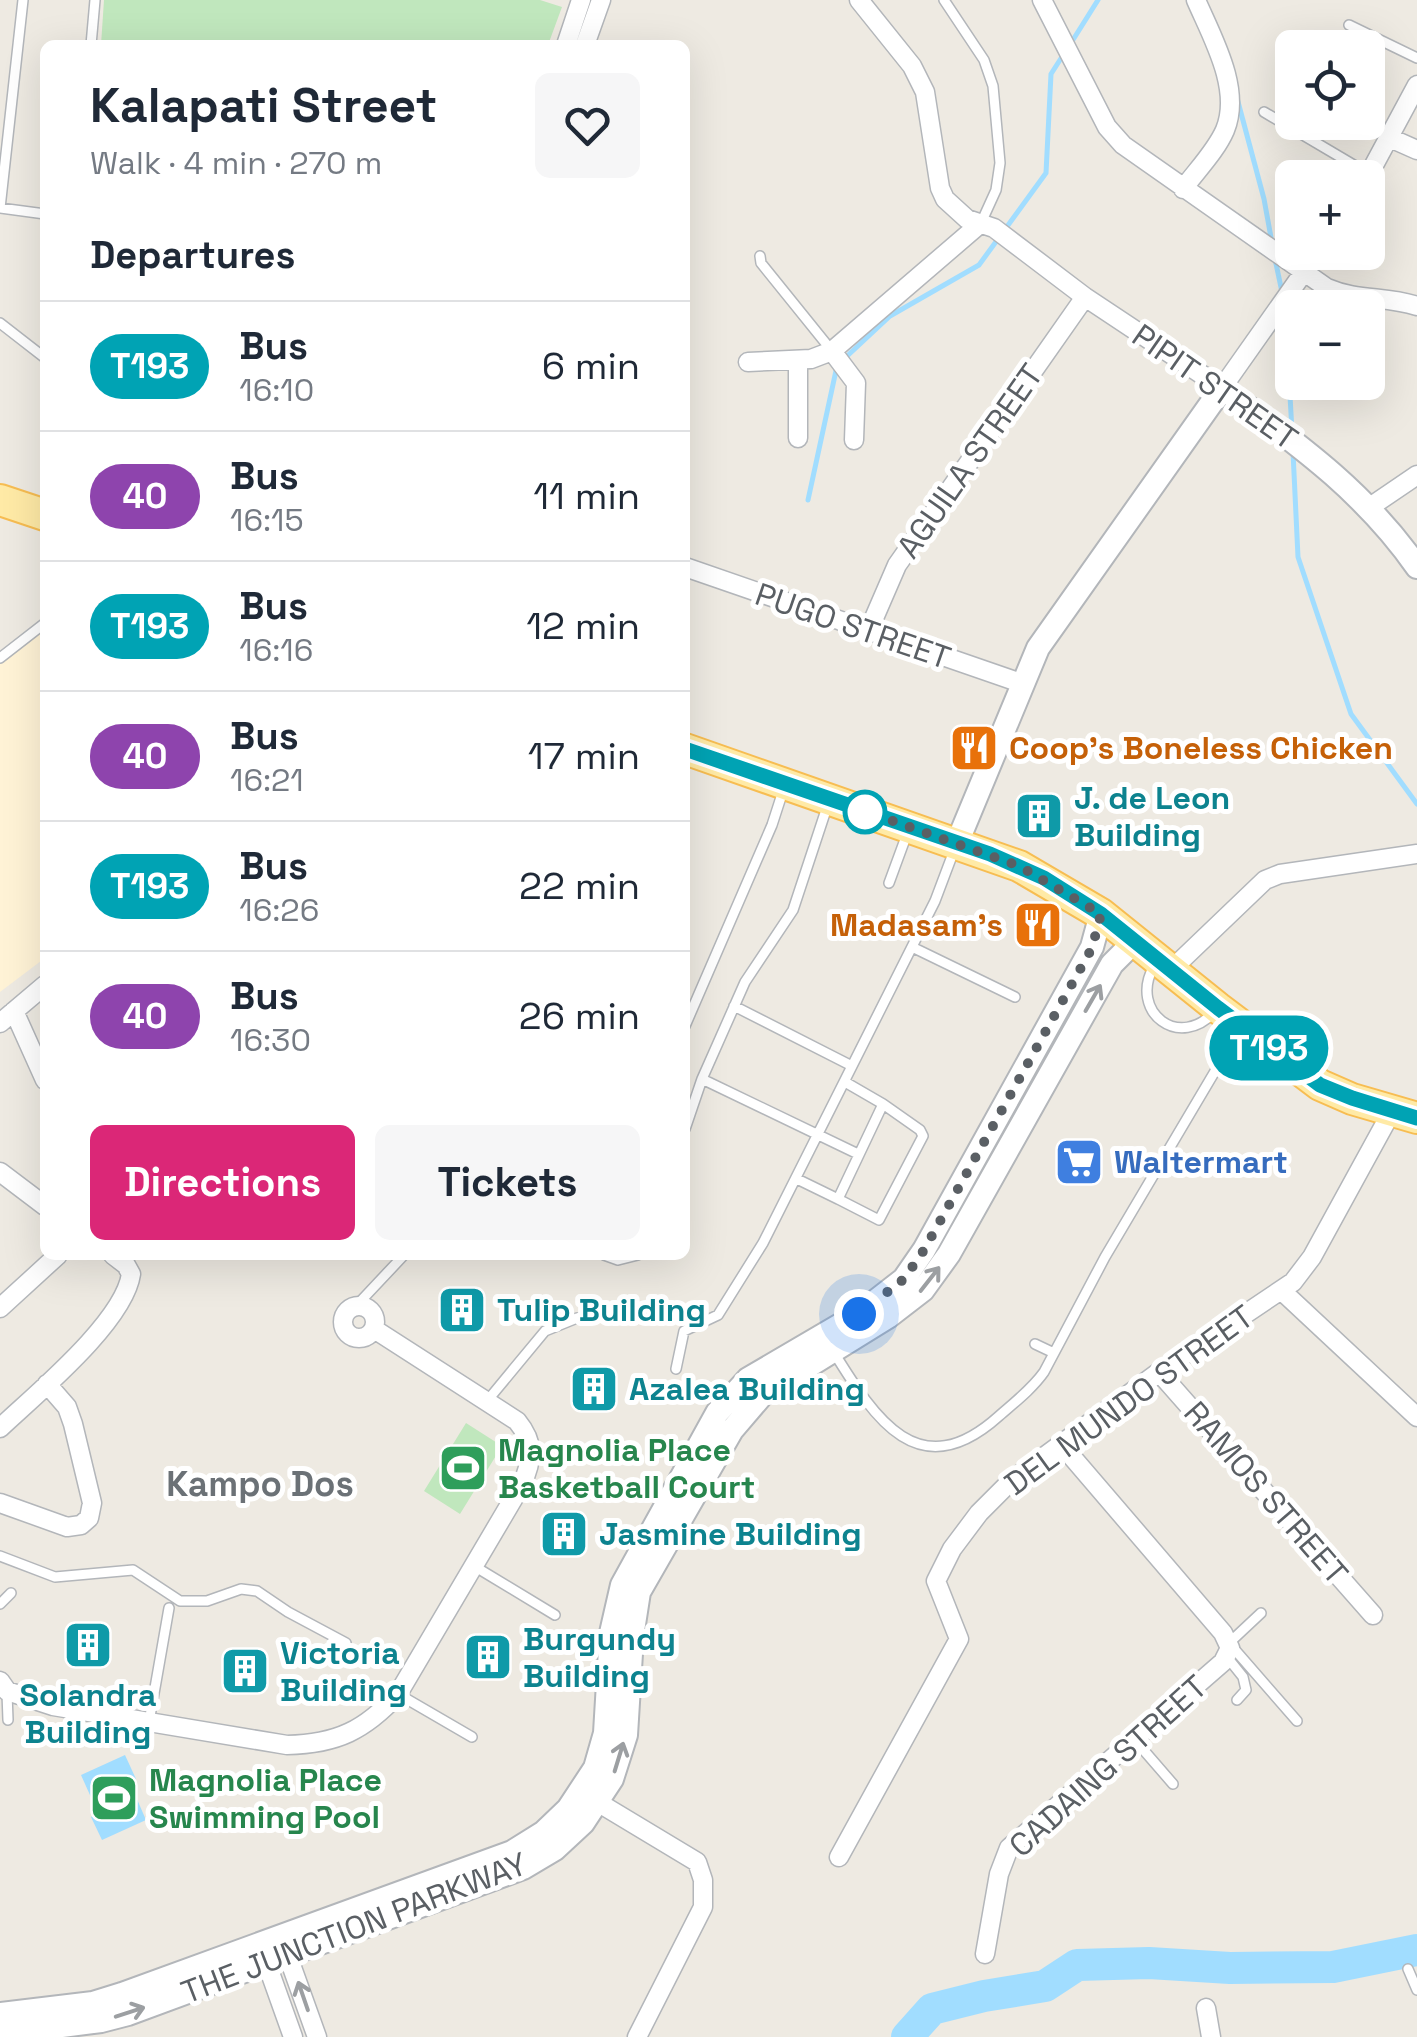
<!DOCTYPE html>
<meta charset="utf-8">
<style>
:root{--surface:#fff;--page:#f6f6f7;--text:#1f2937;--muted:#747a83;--line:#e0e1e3;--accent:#db2777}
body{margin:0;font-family:"Space Grotesk",sans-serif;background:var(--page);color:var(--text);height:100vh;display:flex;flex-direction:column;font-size:38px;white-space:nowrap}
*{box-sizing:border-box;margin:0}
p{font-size:32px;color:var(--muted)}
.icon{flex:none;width:55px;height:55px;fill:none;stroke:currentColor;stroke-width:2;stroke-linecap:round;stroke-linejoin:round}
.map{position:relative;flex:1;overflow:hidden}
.drawer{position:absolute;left:40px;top:40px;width:650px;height:1220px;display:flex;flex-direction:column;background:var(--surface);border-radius:15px;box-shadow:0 10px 40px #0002}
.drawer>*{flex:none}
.badge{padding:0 20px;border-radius:32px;font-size:35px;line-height:65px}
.controls{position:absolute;left:1275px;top:30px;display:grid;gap:20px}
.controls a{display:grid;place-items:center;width:110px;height:110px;border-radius:15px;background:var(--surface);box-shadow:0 10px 40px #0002;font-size:50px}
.you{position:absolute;width:50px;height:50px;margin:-25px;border:8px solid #fff;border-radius:50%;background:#1a73e8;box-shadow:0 0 0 15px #1a73e833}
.map>.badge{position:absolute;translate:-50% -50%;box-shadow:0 0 0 5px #fff}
h2{padding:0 50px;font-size:38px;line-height:90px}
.round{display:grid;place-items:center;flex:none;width:105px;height:105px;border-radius:15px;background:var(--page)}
.overview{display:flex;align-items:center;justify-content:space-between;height:170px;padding:0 50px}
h1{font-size:48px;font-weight:700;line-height:75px}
.cta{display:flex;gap:20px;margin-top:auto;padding:20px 50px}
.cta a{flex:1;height:115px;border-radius:15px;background:var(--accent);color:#fff;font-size:40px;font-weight:700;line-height:115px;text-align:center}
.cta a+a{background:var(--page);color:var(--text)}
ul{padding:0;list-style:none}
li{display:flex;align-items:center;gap:30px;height:130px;padding:0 50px;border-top:2px solid var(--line)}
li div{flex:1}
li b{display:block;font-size:38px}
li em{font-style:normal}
li .badge{min-width:110px;font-weight:700;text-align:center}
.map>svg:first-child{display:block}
</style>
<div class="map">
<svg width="1417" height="2037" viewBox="0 0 1417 2037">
<rect width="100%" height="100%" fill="#eeeae2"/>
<!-- commercial -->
<path fill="#fff3d6" d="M45 620V958L0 992V654Z"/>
<!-- green -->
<path fill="#c0e7bd" d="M104 0H540L562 7 548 45H101Z
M466 1423 502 1446 460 1514 424 1491Z"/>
<!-- water -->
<path fill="#a1ddff" d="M125 1755 136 1779 130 1783 146 1820 102 1840 91 1817 98 1813 81 1775Z"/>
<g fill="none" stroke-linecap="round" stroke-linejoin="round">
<!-- stream -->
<path stroke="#a1ddff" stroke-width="5" d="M1071 43 1098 0
M1237 98 1264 199 1272 243
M1275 259 1282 292
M1285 308 1292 431
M845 358 890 316 979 265 1046 173 1051 74 1065 52
M1293 452 1298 557 1351 714 1417 804
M808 500 837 366"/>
<!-- river -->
<path stroke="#a1ddff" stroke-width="32" d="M907 2037 932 2009 984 1996 1045 1986 1077 1965 1149 1963 1230 1968 1333 1967 1417 1950"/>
<!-- service casing -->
<g stroke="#b3b6ba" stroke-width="12">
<path id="service" d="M944 0 984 60 993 86 1000 163 996 190 981 223
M1349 25 1417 58
M91 45 95 0
M1264 112 1369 174
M0 208 23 0
M0 208 45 214
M760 256 761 263 832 351
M0 323 45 358
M0 658 45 623
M889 883 907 834
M912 947 1015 997
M1154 966C1128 1012 1180 1052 1216 1010
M734 1006 852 1066
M685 1026 772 825 783 791
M702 1079 858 1154
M685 1129 702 1079 745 982 793 910 828 804
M797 1179 838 1199 883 1104 845 1082
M838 1199 879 1220 923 1136 920 1130 883 1104
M604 1255 618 1260 638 1255
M357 1305 404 1255
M1035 1344 1054 1353
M833 1351C875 1419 919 1488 999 1416 1015 1402 1032 1389 1044 1372L1105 1257 1240 1029
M676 1369 684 1331 718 1315 763 1243 935 901 955 848
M487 1401 545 1331 577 1318
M0 1556 55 1577 133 1570 180 1601H207L241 1589 257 1591 288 1612 346 1643
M474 1566 555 1615
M0 1604 11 1593
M1261 1613 1229 1643 1297 1721
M1227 1657 1243 1677 1246 1690 1237 1700
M7 1693 8 1720
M398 1694 472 1737
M149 1722 169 1608
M1134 1739 1173 1784
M1408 1969 1417 1990"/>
</g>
<!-- minor casing -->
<g stroke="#b3b6ba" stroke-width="21">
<path id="minor" d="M859 0 912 66 925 92 940 188 945 199 967 219 994 228 1085 297 1222 388 1318 252
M1042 0 1107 127 1123 145 1327 288C1357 301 1387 296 1417 306
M566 45 581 0
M585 45 601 0
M1390 138 1417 150
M1367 178 1417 85
M1183 189C1197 170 1216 151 1225 130 1242 89 1212 37 1196 0
M832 351 856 383 854 440
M798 361V438
M748 362 811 359 832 351 981 223
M1370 507 1417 475
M685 567 1021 683
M868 632 897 565 1085 297
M1171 970 1265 880 1280 874 1417 854
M14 1011 45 1080
M0 1023 45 985
M0 1172 45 1206
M1282 1291 1417 1417
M343 1322a16 16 0 1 1 32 0a16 16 0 1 1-32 0Z
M0 1308 58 1255
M1159 1372 1373 1615
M0 1428C36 1394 124 1322 131 1274L126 1265 113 1255
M0 1503 67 1527 81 1525 89 1518 92 1503 73 1424 67 1407 47 1384
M0 1681 7 1691 53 1706 287 1745C337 1744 365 1730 398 1694L522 1484C533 1459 535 1443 517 1421L374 1329
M599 1803 697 1862 703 1880V1907L637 2037
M839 1857 959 1639 936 1581 952 1549 979 1513 1011 1481 1159 1372 1293 1282 1312 1257 1392 1111
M284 1945 317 2037
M263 1953 293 2037
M985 1954 999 1874 1009 1848 1223 1662 1230 1648 1223 1633 1061 1444
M1206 2008 1211 2037"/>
</g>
<!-- tertiary casing -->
<g stroke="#b3b6ba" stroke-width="26">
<path id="tertiary" d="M957 843 1038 648 1222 388C1296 443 1364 491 1417 567
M0 2014 93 2003 122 1994 512 1852 544 1832 568 1809 595 1768 605 1733 611 1633 622 1585 717 1413 748 1379 859 1314 904 1279 924 1250 1092 947 1101 914
M0 2034 101 2021 128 2014 523 1868 555 1849 583 1823 612 1779 626 1735 632 1637 639 1592 732 1430 762 1395 888 1317 923 1290 949 1254 1112 964 1135 941"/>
</g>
<!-- primary casing -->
<g stroke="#f7bd52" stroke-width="34">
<path id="primary" d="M0 500 45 515
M685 749 1019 866 1101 914 1218 1008 1320 1085 1352 1099 1417 1118"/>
</g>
<!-- service -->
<use href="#service" stroke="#fff" stroke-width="9"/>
<!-- minor -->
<use href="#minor" stroke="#fff" stroke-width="18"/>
<!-- tertiary -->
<use href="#tertiary" stroke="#fff" stroke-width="22"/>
<!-- primary -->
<use href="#primary" stroke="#ffeaa6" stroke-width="30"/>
</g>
<!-- one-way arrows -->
<defs><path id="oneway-shaft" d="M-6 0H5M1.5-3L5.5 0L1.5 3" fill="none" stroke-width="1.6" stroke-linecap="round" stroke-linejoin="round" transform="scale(2.5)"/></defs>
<g stroke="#9c9fa2">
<use href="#oneway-shaft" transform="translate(1093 998) rotate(-60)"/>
<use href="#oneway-shaft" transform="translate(930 1279) rotate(-52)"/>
<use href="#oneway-shaft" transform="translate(619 1757) rotate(-73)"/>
<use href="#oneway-shaft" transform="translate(303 1996) rotate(-109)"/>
<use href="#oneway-shaft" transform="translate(130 2012) rotate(-18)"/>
</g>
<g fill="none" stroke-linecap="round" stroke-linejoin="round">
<!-- line casing -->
<g stroke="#fff" stroke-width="22">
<path id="line" d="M685 749 990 854 1044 878 1101 914 1218 1008 1320 1085 1352 1098 1417 1118"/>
</g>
<!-- line -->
<use href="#line" stroke="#00a3b4" stroke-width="15"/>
<!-- walk -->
<path stroke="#5a5f64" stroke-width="10" stroke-dasharray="0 18" d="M859 1314 904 1279 924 1250 1092 948 1101 914 1019 866 856 808 865 812"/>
</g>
<!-- icons -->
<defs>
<g id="restaurant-square" transform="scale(2.5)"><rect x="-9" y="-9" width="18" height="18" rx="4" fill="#e8710a" stroke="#fff"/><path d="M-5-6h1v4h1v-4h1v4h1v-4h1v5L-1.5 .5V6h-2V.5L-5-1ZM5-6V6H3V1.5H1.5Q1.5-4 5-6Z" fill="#fff"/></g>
<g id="building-square" transform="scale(2.5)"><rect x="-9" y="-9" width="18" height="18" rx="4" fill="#0f9aa8" stroke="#fff"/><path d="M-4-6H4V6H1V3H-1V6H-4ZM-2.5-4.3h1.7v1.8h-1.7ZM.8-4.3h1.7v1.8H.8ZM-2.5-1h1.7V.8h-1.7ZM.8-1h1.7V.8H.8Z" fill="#fff"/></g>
<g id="supermarket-square" transform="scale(2.5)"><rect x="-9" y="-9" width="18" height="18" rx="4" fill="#3f7fe0" stroke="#fff"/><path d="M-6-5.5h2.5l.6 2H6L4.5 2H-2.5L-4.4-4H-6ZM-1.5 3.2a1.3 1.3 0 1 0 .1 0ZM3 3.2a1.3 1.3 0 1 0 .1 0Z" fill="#fff"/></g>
<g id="stadium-square" transform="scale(2.5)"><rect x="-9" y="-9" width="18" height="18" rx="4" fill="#2e9e5b" stroke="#fff"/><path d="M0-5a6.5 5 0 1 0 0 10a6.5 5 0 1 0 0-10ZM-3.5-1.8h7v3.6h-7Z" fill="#fff"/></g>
</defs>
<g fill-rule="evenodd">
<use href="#restaurant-square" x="974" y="748"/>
<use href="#building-square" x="1039" y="816"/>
<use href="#restaurant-square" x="1038" y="925"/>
<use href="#supermarket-square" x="1079" y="1162"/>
<use href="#building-square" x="462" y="1310"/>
<use href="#building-square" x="594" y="1389"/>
<use href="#stadium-square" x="463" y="1468"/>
<use href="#building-square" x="564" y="1534"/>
<use href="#building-square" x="88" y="1645"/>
<use href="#building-square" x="488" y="1657"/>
<use href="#building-square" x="245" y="1671"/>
<use href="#stadium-square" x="114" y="1798"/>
</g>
<!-- markers -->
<circle fill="#fff" stroke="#00a3b4" stroke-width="5" cx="865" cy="812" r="20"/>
<g text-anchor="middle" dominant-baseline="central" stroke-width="10" stroke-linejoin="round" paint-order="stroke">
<!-- street labels -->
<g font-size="32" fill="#5a5f64" stroke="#fff">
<text transform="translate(1215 387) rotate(35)">PIPIT STREET</text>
<text transform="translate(970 461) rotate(-55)">AGUILA STREET</text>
<text transform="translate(853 626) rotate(19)">PUGO STREET</text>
<text transform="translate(1129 1400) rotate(-36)">DEL MUNDO STREET</text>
<text transform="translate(1266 1493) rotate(49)">RAMOS STREET</text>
<text transform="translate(1108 1766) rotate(-42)">CADAING STREET</text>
<text transform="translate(354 1928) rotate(-21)">THE JUNCTION PARKWAY</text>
</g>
<!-- food labels -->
<g font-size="32" font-weight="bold" fill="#c56008" stroke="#fff" text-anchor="start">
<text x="1009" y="748">Coop's Boneless Chicken</text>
<text x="1003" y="925" text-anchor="end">Madasam's</text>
</g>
<!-- culture labels -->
<g font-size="32" font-weight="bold" fill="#0d838f" stroke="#fff" text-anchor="start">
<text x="1074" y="798">J. de Leon<tspan x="1074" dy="37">Building</tspan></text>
<text x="497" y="1310">Tulip Building</text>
<text x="629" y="1389">Azalea Building</text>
<text x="599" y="1534">Jasmine Building</text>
<text x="523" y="1639">Burgundy<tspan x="523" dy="37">Building</tspan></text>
<text x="280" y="1653">Victoria<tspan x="280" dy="37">Building</tspan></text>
<text x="88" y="1695" text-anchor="middle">Solandra<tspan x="88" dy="37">Building</tspan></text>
</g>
<!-- shop labels -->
<g font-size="32" font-weight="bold" fill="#366cbe" stroke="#fff" text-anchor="start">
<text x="1114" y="1162">Waltermart</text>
</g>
<!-- leisure labels -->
<g font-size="32" font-weight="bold" fill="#27864d" stroke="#fff" text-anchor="start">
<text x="498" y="1450">Magnolia Place<tspan x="498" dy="37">Basketball Court</tspan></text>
<text x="149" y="1780">Magnolia Place<tspan x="149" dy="37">Swimming Pool</tspan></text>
</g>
<!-- neighbourhood labels -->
<g font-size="35" font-weight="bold" fill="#6b7176" stroke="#fff">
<text x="260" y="1484">Kampo Dos</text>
</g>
</g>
</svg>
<div class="controls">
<a><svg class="icon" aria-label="locate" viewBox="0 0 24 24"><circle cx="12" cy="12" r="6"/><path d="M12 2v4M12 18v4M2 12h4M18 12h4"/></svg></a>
<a>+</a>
<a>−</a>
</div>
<div class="you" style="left:859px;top:1314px"></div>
<b class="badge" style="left:1269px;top:1048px;background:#00a3b4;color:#fff">T193</b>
<section class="drawer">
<div class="overview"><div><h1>Kalapati Street</h1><p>Walk · 4 min · 270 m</p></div><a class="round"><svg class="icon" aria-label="heart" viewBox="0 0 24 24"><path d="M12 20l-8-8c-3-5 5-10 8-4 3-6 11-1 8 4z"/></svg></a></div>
<h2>Departures</h2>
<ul>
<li><span class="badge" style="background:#00a3b4;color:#fff">T193</span><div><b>Bus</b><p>16:10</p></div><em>6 min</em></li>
<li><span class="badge" style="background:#8e44ad;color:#fff">40</span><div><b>Bus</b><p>16:15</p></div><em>11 min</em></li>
<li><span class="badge" style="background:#00a3b4;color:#fff">T193</span><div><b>Bus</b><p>16:16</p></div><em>12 min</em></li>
<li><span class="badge" style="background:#8e44ad;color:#fff">40</span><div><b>Bus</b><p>16:21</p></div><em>17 min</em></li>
<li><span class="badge" style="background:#00a3b4;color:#fff">T193</span><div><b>Bus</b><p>16:26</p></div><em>22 min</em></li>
<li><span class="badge" style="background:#8e44ad;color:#fff">40</span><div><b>Bus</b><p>16:30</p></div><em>26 min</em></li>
</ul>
<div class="cta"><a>Directions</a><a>Tickets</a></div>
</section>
</div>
